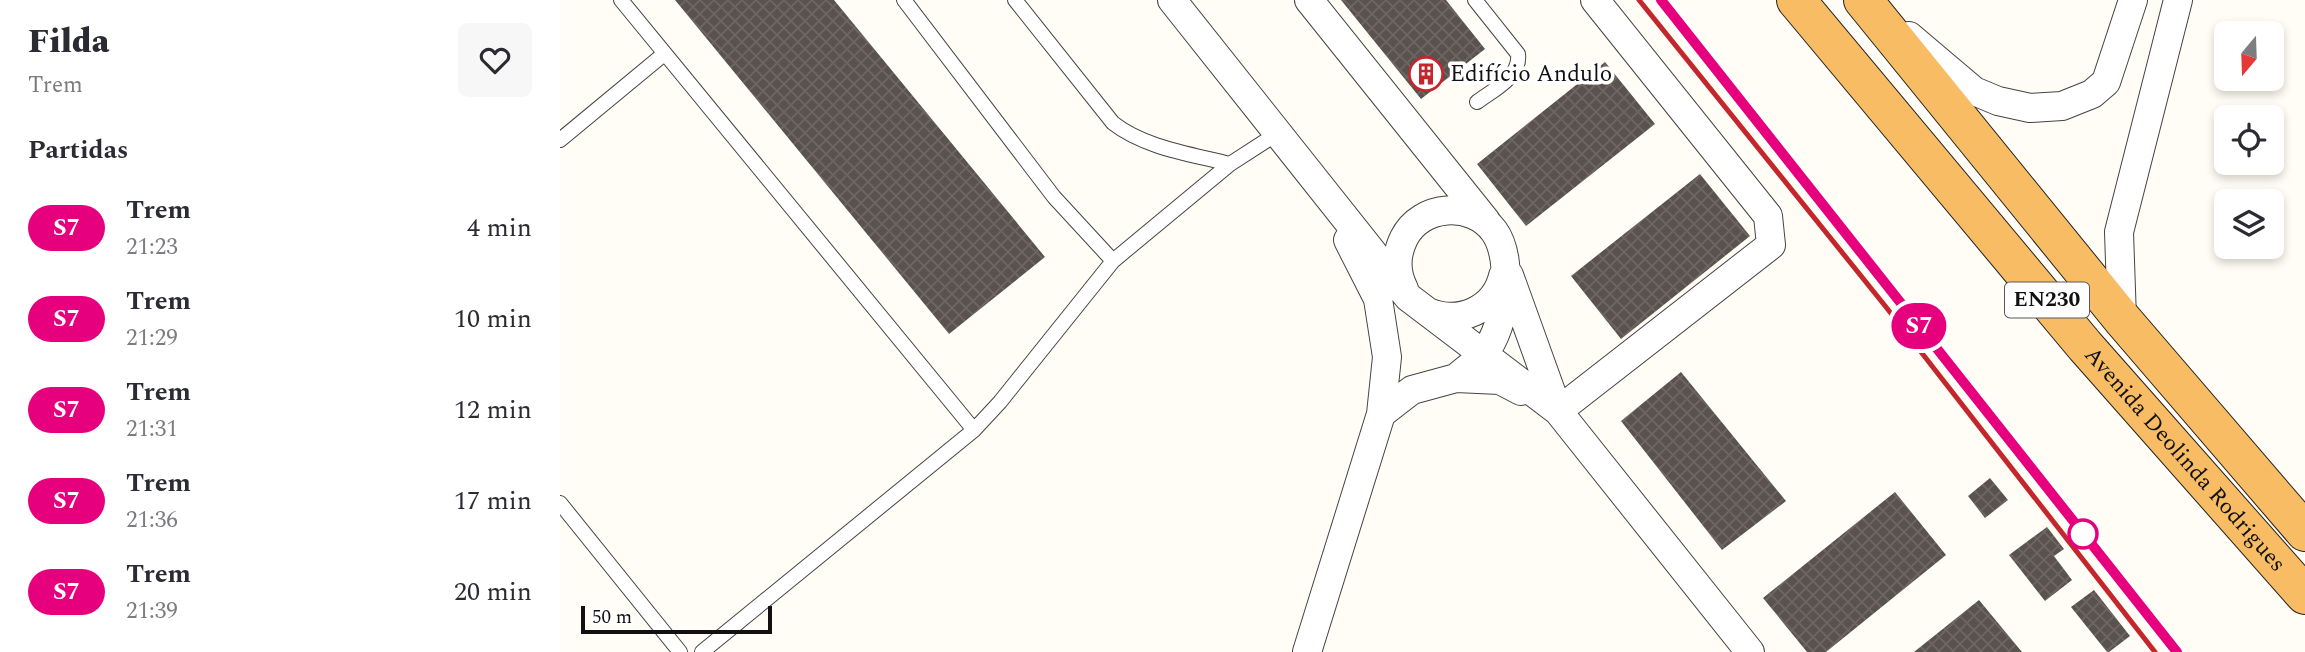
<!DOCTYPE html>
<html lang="pt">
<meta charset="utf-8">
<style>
:root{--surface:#fff;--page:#f7f7f7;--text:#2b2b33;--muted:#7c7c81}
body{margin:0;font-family:Spectral,serif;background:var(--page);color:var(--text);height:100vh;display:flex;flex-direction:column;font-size:26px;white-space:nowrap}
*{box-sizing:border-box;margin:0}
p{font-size:23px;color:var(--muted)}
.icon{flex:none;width:38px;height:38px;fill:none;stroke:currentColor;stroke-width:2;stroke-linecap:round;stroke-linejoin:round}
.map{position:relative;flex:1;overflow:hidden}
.side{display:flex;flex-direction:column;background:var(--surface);width:560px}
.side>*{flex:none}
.badge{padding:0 14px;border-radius:23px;font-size:24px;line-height:46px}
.needle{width:46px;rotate:199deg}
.fabs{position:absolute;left:1654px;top:21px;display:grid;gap:14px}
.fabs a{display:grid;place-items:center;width:70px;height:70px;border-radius:10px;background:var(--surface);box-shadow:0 4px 10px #0003;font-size:35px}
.scale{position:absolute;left:21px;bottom:18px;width:191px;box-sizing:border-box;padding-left:7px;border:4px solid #111;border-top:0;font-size:19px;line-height:24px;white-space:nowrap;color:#111;-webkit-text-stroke:5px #fff;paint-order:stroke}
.map>.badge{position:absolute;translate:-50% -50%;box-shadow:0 0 0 4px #fff}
h2{padding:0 28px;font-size:26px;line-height:63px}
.round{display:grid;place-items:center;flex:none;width:74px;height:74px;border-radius:10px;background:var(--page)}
.summary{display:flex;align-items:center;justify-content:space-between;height:119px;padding:0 28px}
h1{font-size:33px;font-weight:800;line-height:52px}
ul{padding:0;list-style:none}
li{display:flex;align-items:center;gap:21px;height:91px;padding:0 28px}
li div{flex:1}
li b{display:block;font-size:26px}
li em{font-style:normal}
li .badge{min-width:77px;font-weight:700;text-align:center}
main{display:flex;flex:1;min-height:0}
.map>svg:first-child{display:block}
</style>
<main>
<section class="side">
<div class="summary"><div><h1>Filda</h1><p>Trem</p></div><a class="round"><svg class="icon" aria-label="heart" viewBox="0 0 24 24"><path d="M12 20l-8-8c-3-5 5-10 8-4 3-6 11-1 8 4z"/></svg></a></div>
<h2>Partidas</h2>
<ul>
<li><span class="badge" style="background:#e6007e;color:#fff">S7</span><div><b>Trem</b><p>21:23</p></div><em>4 min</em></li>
<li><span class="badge" style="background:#e6007e;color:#fff">S7</span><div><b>Trem</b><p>21:29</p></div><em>10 min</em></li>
<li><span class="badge" style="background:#e6007e;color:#fff">S7</span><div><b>Trem</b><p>21:31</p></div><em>12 min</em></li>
<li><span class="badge" style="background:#e6007e;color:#fff">S7</span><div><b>Trem</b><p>21:36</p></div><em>17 min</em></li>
<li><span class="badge" style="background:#e6007e;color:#fff">S7</span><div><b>Trem</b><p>21:39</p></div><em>20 min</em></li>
</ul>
</section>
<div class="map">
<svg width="1745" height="652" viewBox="0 0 1745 652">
<defs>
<pattern id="building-cross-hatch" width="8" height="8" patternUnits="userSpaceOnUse" patternTransform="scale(1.75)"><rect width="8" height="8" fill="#5a524d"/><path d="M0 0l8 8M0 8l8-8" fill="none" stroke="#6d6662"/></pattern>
</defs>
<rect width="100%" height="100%" fill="#fffdf5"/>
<!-- building -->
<path fill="url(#building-cross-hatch)" d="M115 0H274L485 257 389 334Z
M781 0H886L925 49 861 99Z
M1045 62 1095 124 966 226 917 164Z
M1140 174 1190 236 1061 339 1011 276Z
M1121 372 1226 501 1162 550 1061 421Z
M1430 478 1448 500 1425 518 1408 496Z
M1335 492 1386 555 1266 652H1247L1203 598Z
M1487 527 1504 549 1494 556 1512 580 1485 601 1449 555Z
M1534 590 1570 636 1549 652H1547L1511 607Z
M1419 600 1462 652H1354Z"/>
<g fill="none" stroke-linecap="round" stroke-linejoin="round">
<!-- service casing -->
<g stroke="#444" stroke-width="16">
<path id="service" d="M61 0 414 430
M344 0 494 197 553 261
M455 0 553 123C585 148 631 154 670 164
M915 0 958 54C961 77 933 90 917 102
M0 140 104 54
M0 503 120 652
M142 652 414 430 440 402 553 261 670 164 718 133"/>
</g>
<!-- minor casing -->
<g stroke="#444" stroke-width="30">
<path id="minor" d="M612 0 848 297 998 411 1190 652
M749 0 926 221
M1349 36 1414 91 1438 101 1470 108 1502 106 1532 94 1546 82 1573 0
M949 275 998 411
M844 289C835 272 836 254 844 238 861 204 912 201 934 231 955 260 946 327 924 353 917 362 905 370 896 378
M868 312C899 325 935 310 943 276
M1562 319 1559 232 1618 0
M998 411 1211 245 1208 216 1035 0
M821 414 852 390 896 378 940 380 961 391
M747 652 821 414 827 357 818 299 788 240"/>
</g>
<!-- trunk casing -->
<g stroke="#222" stroke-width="40">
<g id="trunk">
<path id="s1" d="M1236 0 1525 346 1745 595"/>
<path d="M1303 0 1562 319 1745 532"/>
</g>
</g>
<!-- service -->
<use href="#service" stroke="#fff" stroke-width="14"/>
<!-- minor -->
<use href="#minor" stroke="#fff" stroke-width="28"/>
<!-- trunk -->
<use href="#trunk" stroke="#f7bc64" stroke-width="38"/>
<!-- rail -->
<path stroke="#c4262e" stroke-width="5" d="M1079 0 1326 307 1595 652
M1101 0 1617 652"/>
</g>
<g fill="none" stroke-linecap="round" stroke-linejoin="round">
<!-- line casing -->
<g stroke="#fff" stroke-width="16">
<path id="line" d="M1101 0 1617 652"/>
</g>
<!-- line -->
<use href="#line" stroke="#e6007e" stroke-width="10"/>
</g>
<!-- icons -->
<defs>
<g id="building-ring" transform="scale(1.75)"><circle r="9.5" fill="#fff" stroke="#c4262e" stroke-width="1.5"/><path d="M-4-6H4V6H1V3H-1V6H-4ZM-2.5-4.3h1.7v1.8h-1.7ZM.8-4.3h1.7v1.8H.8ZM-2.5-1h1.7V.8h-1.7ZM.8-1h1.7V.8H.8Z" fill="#c4262e"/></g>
</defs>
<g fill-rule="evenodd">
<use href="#building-ring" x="866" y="74"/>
</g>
<!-- markers -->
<circle fill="#fff" stroke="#e6007e" stroke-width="3.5" cx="1523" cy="534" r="14"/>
<g text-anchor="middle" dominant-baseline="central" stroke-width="7" stroke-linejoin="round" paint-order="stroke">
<!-- shield labels -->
<rect fill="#fff" stroke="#585858" stroke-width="2" x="1445" y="282.5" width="84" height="35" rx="5"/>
<g font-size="21" font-weight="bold" fill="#111">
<text x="1487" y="300">EN230</text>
</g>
<!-- poi labels -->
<g font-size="23" fill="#111" stroke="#fff" text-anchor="start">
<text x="890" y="74">Edifício Andulo</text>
</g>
<!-- street labels -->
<g font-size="23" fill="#111" stroke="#fff">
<text stroke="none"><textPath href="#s1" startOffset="602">Avenida Deolinda Rodrigues</textPath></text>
</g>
</g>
</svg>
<div class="fabs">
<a><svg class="needle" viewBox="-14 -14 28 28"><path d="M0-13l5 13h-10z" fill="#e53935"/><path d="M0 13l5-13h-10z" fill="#7c7c81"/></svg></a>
<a><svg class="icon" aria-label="locate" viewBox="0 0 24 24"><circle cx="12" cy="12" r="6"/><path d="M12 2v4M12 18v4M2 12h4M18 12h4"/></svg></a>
<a><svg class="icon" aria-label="layers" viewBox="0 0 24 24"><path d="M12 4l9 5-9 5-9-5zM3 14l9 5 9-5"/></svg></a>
</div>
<div class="scale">50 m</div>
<b class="badge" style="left:1359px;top:326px;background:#e6007e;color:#fff">S7</b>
</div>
</main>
